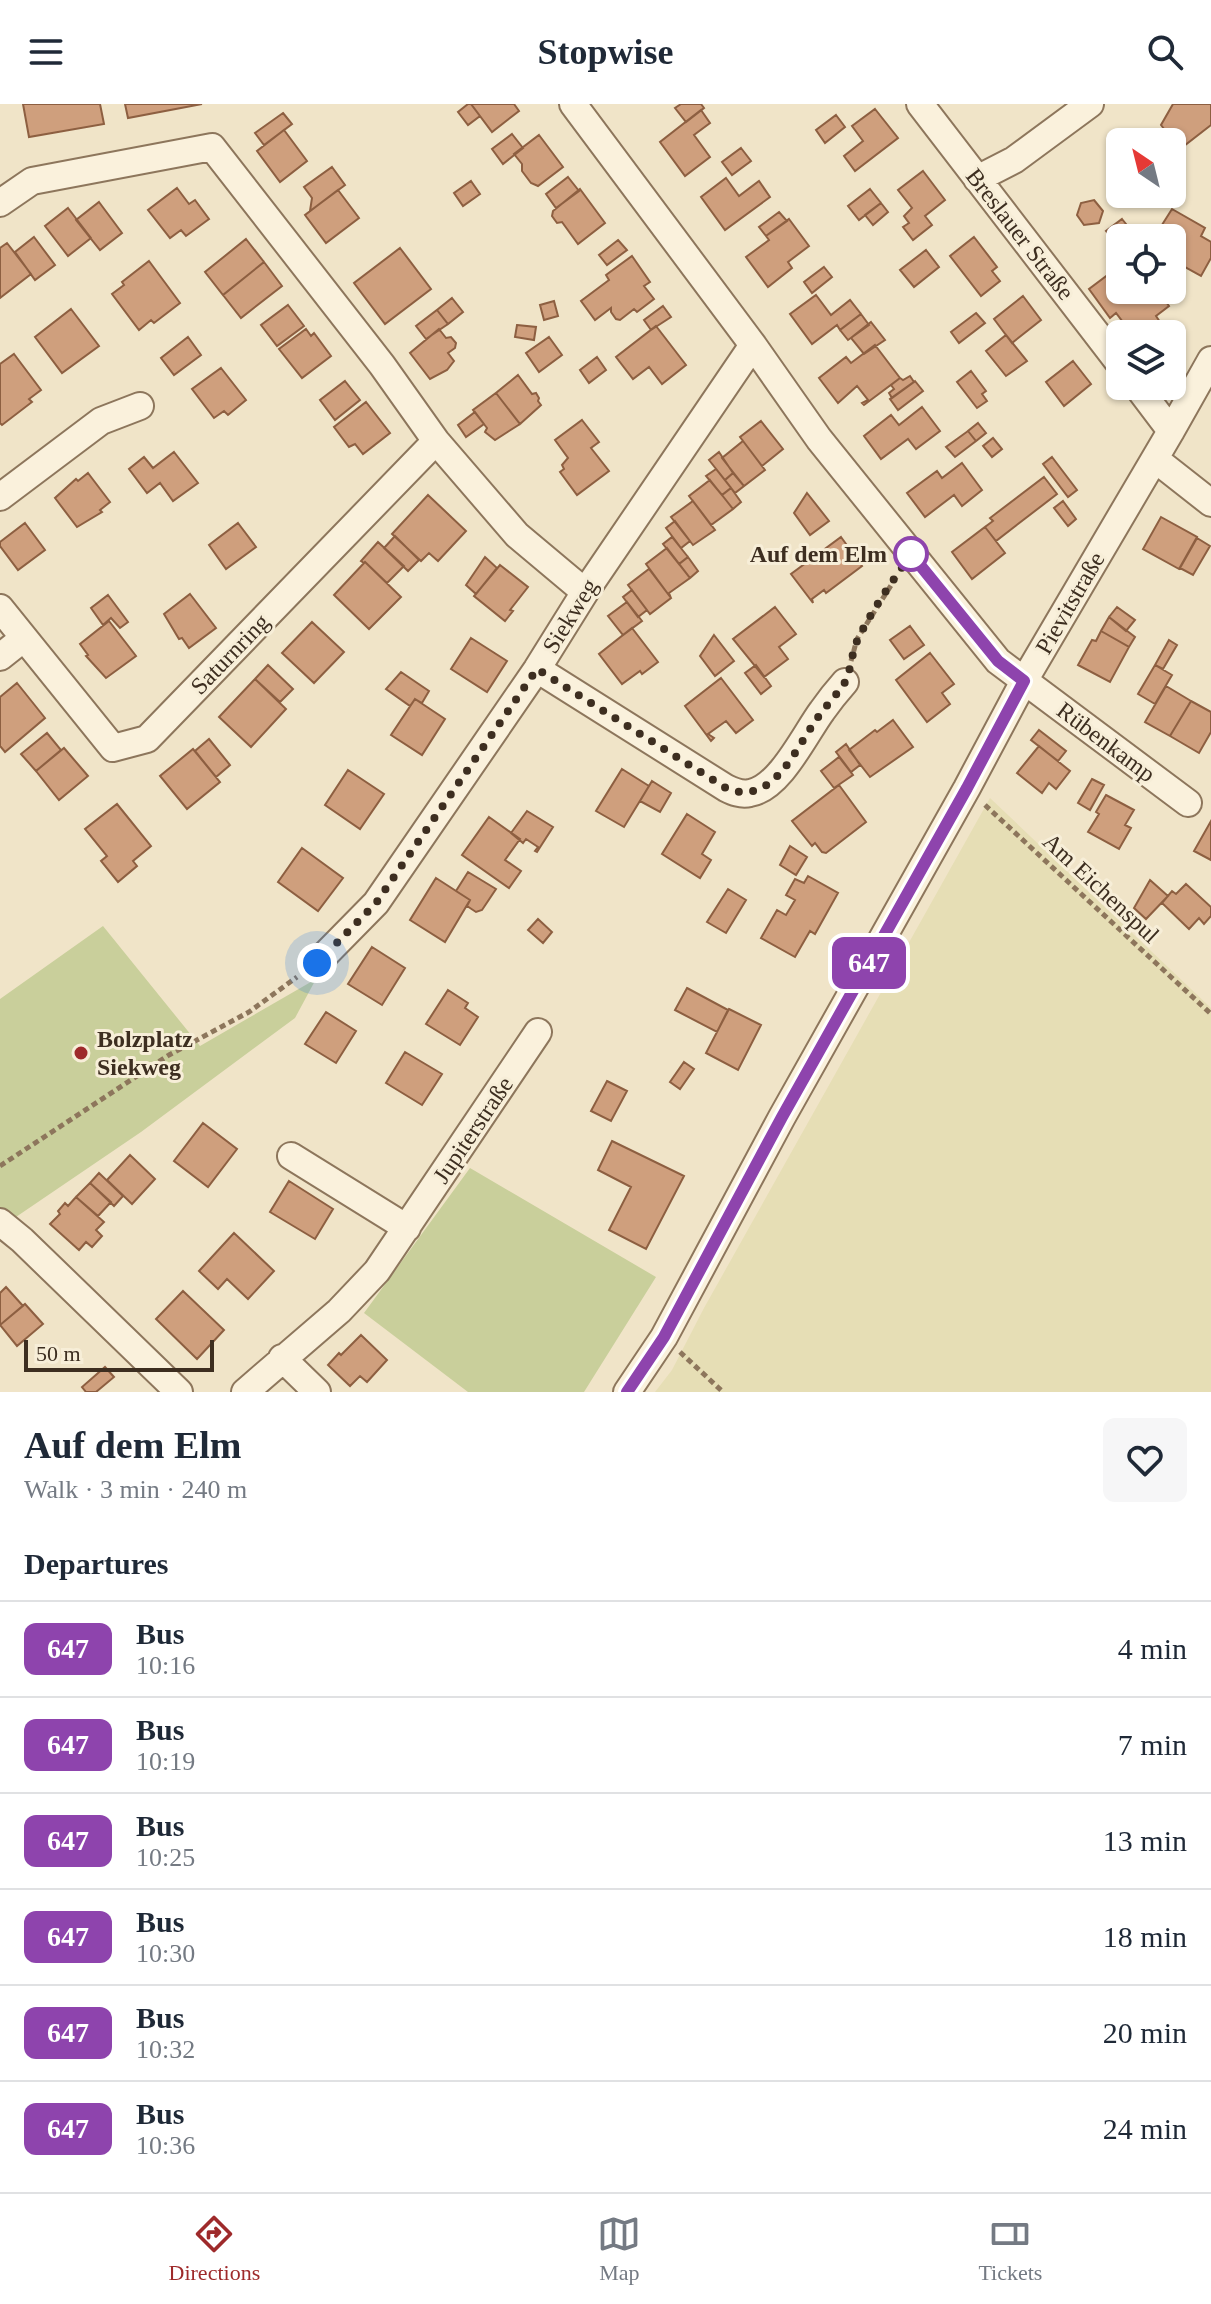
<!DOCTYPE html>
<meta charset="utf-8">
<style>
:root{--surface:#fff;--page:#f6f6f7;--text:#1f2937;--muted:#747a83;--line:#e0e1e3;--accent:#9e2a2b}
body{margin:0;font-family:"Times New Roman",serif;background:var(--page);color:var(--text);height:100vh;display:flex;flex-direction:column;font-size:30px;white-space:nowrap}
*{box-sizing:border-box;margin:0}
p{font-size:26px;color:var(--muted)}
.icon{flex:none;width:44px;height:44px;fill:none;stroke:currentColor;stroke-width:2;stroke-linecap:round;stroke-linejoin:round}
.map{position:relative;height:1288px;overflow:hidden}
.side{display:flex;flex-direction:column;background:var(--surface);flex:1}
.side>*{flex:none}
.badge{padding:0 16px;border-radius:12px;font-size:28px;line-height:52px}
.needle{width:52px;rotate:325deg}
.fabs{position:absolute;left:1106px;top:24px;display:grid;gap:16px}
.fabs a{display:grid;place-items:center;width:80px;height:80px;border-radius:12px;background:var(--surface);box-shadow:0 2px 6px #0004;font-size:40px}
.scale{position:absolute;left:24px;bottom:20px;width:190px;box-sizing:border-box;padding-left:8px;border:4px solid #3d2e20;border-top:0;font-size:22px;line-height:28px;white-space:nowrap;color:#3d2e20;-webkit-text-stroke:6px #f7eed8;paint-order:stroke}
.you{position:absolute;width:40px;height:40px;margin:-20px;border:6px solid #fff;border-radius:50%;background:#1a73e8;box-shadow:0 0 0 12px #1a73e833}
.map>.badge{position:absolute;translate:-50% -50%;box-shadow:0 0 0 4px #fff}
h2{padding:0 24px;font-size:30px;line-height:72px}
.round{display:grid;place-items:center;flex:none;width:84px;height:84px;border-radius:12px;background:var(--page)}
.headline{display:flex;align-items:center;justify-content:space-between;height:136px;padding:0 24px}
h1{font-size:38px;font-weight:800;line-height:60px}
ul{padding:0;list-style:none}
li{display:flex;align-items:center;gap:24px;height:96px;padding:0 24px;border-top:2px solid var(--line)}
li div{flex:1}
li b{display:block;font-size:30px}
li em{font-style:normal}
li .badge{min-width:88px;font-weight:700;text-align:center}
header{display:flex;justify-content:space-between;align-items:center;height:104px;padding:0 24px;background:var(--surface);font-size:36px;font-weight:800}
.menu{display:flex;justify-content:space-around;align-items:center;height:112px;border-top:2px solid var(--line);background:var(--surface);font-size:22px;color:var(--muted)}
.menu a{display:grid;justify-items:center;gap:4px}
.menu .selected{color:var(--accent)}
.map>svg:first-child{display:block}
</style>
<header><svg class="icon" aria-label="menu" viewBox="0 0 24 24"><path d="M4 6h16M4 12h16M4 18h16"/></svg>Stopwise<svg class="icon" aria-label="search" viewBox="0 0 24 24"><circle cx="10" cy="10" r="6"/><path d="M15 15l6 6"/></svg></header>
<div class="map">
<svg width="1211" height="1288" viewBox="0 0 1211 1288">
<rect width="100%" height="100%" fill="#f0e4c8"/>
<!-- farmland -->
<path fill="#e6deb5" d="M990 694 1211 904V1288H655L672 1266 704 1204Z"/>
<!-- green -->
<path fill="#c9cf9b" d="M103 822 200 942 316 875 295 914 141 1028 13 1115 0 1106V895Z
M470 1064 656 1173 584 1288H468L364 1209Z"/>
<!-- building -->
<path fill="#cf9f7d" stroke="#8d5f41" stroke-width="2" d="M23 0H100L104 20 29 33Z
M125 0H202L128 14Z
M468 0H471L480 12 468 21 458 8Z
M471 0H514L519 7 492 28Z
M681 0H701L704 4 686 18 675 4Z
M1173 0H1211V21L1180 45 1161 21Z
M875 5 898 34 855 67 844 52 863 37 852 22Z
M701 6 710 19 694 31 710 53 685 72 660 38Z
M283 9 292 20 264 41 255 29Z
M836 11 845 23 825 39 816 26Z
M284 26 307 57 280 78 257 47Z
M512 30 523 44 503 60 492 45Z
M539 31 563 63 538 82 531 79 522 67V60L514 50Z
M741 44 751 57 732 71 722 58Z
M332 63 345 81 310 107 312 94 304 83Z
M923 67 945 96 925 112 932 121 913 136 903 123 909 119 904 112 912 104 898 86Z
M568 73 579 87 556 104 546 90Z
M726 74 739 92 759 77 770 93 725 126 701 93Z
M471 77 480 90 463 102 454 89Z
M177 84 189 100 195 96 209 115 186 132 181 126 170 134 148 106Z
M580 85 605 119 578 140 562 118 557 119 552 112 553 107Z
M870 85 881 99 859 116 848 102Z
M338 86 359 114 326 139 305 111Z
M1094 96 1103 107 1099 119 1084 121 1077 111 1081 99Z
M99 98 122 129 100 146 76 116Z
M881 99 888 108 873 121 865 111Z
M68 104 91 134 68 152 45 122Z
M1172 105 1205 124 1201 132 1211 138V154L1201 172 1172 156V134L1155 132Z
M779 108 787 117 766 132 759 123Z
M789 115 809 142 788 158 792 164 768 183 746 153 769 136 766 132Z
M1122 115 1130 125 1114 137 1106 127Z
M34 133 55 161 35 176 15 148Z
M974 133 997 163 992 167 1000 177 981 192 950 152Z
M246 135 264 158 223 191 205 168Z
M618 136 627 146 607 161 599 151Z
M7 139 31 170 0 194V144Z
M400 144 431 185 385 220 354 179Z
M926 146 939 163 914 183 900 166Z
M632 152 650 178 644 182 654 195 637 208 634 205 620 216 616 215 611 208V204L595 216 581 197 609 176 606 171Z
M149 157 180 199 154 219 151 216 139 226 112 190 124 181 122 178Z
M264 158 282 182 241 214 223 191Z
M824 163 832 173 812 189 804 178Z
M1109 170 1120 186 1126 188 1129 186H1157L1169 202 1156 212 1160 218 1149 226 1145 220 1132 230 1116 209 1110 214 1089 185Z
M816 191 831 211 850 196 861 210 840 226 837 221 812 240 790 210Z
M1023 192 1041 216 1012 239 994 215Z
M452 194 463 208 448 220 437 206Z
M554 197 558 212 544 216 540 201Z
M288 201 304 222 277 242 261 221Z
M663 202 671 213 651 226 644 216Z
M71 205 99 242 62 269 35 233Z
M437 206 448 220 426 235 416 222Z
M976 209 985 219 959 239 951 228Z
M861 210 869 221 848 236 840 226Z
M871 218 885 236 864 250 851 234Z
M517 221 536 223 534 236 515 233Z
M656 222 686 261 662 280 649 263 633 275 616 253Z
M306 225 311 232 314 229 331 252 302 274 279 245Z
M439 225 446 234 451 233 456 239 455 244 448 249 454 257 447 266 430 275 410 249Z
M1006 231 1027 257 1006 272 986 247Z
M188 233 201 251 174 271 161 254Z
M549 233 562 251 539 268 526 249Z
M875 241 900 274 864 301 862 299 868 296 857 282 838 299 819 274 846 253 851 259Z
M14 250 41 286 29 295 32 298 2 321 0 319V260Z
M597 253 606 266 589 279 580 266Z
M1073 257 1091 280 1064 302 1046 278Z
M221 264 246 296 228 311 224 307 214 314 192 285Z
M971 267 986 287 982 290 987 297 977 304 957 278Z
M518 271 532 290 536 289 539 294 538 297 541 301 520 320 496 289Z
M910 272 914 278 892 294 889 289 894 285 891 281 900 274 903 276Z
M345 277 360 296 335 316 320 296Z
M915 277 923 287 898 306 890 295Z
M496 289 520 320 495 336 485 328 487 324 473 306Z
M366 298 390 329 363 350 355 340 349 343 334 323Z
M922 303 940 327 916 345 908 335 881 355 864 332 891 311 899 321Z
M475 308 484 320 466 333 458 321Z
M582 316 599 338 591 344 609 367 577 391 560 368 564 365 562 361 568 354 555 336Z
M761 317 783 345 762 362 740 333Z
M978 319 986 329 976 337 968 327Z
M968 327 976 337 955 353 946 343Z
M993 334 1002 345 992 353 983 342Z
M743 337 765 366 744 382 722 354Z
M174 348 198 379 173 397 160 379 147 389 129 365 144 353 153 364Z
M719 348 733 369 725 376 709 356Z
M1052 353 1077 386 1068 393 1043 360Z
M962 359 982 386 962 402 954 391 925 413 907 389 937 367 942 374Z
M716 365 731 384 722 391 706 372Z
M88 369 110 398 100 406 102 408 77 423 55 394 76 375 78 377Z
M733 369 744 382 735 389 725 376Z
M1044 373 1057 390 996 437 985 423 993 417 990 414Z
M710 376 733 405 711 421 689 392Z
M731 384 741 398 733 405 722 391Z
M807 389 829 417 810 431 794 409Z
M428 391 466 427 438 457 429 449 421 457 392 430Z
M693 397 715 426 693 441 671 413Z
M1063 397 1076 415 1068 422 1054 404Z
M1161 413 1197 433 1179 465 1143 445Z
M675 417 690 437 681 444 666 424Z
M25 419 45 446 18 466 0 442V438Z
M238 419 256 443 226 465 209 441Z
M985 423 1005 449 972 475 952 448Z
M395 432 419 456 408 467 384 444Z
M672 433 688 453 679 460 663 440Z
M841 433 862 462 826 489 824 486 812 495 813 499 791 470Z
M1197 434 1210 442 1193 471 1180 464Z
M378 438 404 462 387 479 365 458 364 459 361 457Z
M667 444 690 474 669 489 671 494 646 460Z
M485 453 497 464 476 490 466 481Z
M688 453 698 467 690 474 679 460Z
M365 458 401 493 369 525 334 491Z
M500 461 528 483 510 506 513 507 505 517 474 492Z
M649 465 671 494 650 510 628 481Z
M632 486 647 506 638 513 623 493Z
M190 490 216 524 189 544 182 534 179 535 164 510Z
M108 491 128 518 120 524 111 514 103 521 91 504Z
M627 498 642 517 623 531 608 512Z
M775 503 796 530 779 543 788 555 764 573 733 535Z
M1117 503 1135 516 1126 527 1109 513Z
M1109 513 1135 533 1129 543 1101 527Z
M109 517 136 552 106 574 86 552 88 551 80 540Z
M312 518 344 548 314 579 282 549Z
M910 522 924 541 904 555 890 536Z
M632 524 658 558 642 570 640 567 622 580 599 550Z
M1101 527 1129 543 1110 578 1078 561 1092 536 1096 537Z
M714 531 734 557 715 572 700 552Z
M471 534 507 557 487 588 451 565Z
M1169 536 1177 541 1163 565 1155 561Z
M930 549 954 580 942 589 950 600 927 618 896 576Z
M268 561 293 585 280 598 255 575Z
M756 561 771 582 761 590 745 569Z
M1155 561 1172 571 1155 600 1138 590Z
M401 568 429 587 422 599 415 595 410 602 386 585Z
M721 574 753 616 736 629 726 617 708 630 714 634 711 637 685 602Z
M255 575 286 605 251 643 219 613Z
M17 579 45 614 5 648 0 642V593Z
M1166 582 1191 597 1170 632 1145 618Z
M415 595 445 615 422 651 391 631Z
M1191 597 1211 608V628L1199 649 1170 632Z
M893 616 913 643 870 673 849 646 875 626 877 628Z
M1039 626 1066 647 1058 657 1031 636Z
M47 629 61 646 36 667 21 650Z
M209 635 230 661 216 673 195 647Z
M846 640 860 661 851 668 836 648Z
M1039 642 1070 667 1056 685 1049 679 1042 689 1017 669Z
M64 644 88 672 59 696 36 667Z
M193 645 220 678 187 705 160 672Z
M839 653 853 671 834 684 821 667Z
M622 665 649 682 624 723 596 707Z
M348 666 384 690 360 725 325 701Z
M1092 675 1104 681 1090 706 1078 699Z
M652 677 671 689 660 708 640 697Z
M839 681 866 718 826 749 822 748 815 739 812 742 792 717Z
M1106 691 1134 706 1125 721 1131 724 1119 745 1088 728 1099 710 1096 708Z
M117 700 151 742 133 757 137 762 118 778 101 757 107 752 85 725Z
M527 707 553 723 537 748 535 747 538 743 526 735 523 739 511 729Z
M687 710 715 728 702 750 711 756 700 774 662 750Z
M489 713 520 735 505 756 521 767 509 784 462 751Z
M1211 717V756L1194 747Z
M790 742 807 753 796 771 780 761Z
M302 744 343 774 318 807 278 778Z
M468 768 496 785 482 806 476 808 467 802 470 796 456 787Z
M808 772 838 789 815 830 810 827 795 853 761 834 777 806 786 811 795 796 786 791 795 775 804 779Z
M436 774 470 796 445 838 410 816Z
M1150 776 1168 792 1146 815 1134 804Z
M1186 780 1211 803V812L1204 820 1199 814 1189 825 1162 799 1172 787 1176 790Z
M728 785 746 796 726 829 707 818Z
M538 815 552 828 543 839 528 826Z
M372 843 405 864 382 901 348 880Z
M687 884 728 906 717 928 675 906Z
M448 886 468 899 465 904 478 913 460 941 426 920Z
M729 905 761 921 738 966 706 949Z
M326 908 356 927 336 959 305 940Z
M405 948 442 970 422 1001 386 979Z
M684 958 694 965 680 985 670 978Z
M607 977 627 987 611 1017 591 1007Z
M203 1019 237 1045 208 1083 174 1057Z
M612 1037 684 1072 646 1145 609 1126 631 1083 598 1066Z
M130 1051 155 1075 132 1100 107 1076Z
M99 1069 123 1092 114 1102 90 1079Z
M289 1077 333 1105 315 1135 270 1108Z
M90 1079 111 1098 98 1112 76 1093Z
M76 1093 104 1118 96 1126 102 1132 92 1143 86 1138 79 1146 50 1120 60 1110 58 1107 65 1099 68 1102Z
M234 1129 274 1167 248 1195 227 1175 218 1185 199 1167Z
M6 1183 23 1202 0 1221V1189Z
M183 1187 224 1226 197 1255 156 1215Z
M25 1200 43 1220 17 1242 0 1221Z
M361 1231 387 1256 367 1278 360 1272 350 1282 328 1261 339 1249 341 1251Z
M105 1263 114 1273 96 1288H86L82 1283Z"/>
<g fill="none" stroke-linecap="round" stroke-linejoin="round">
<!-- street casing -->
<g stroke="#8d765c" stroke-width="30">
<path id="street" d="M573 0 753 241 819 335 998 557 1188 699
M920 0 1120 260
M977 75 1014 56 1090 0
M0 99 32 77 212 43 382 261 436 337 517 431 585 488
M1137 282 1171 327
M1155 355 1211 399
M0 393 101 317 140 302
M0 504 113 644 147 635 436 337
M0 553 24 534
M537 565 726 684C734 688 741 691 750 689 780 684 805 630 822 607 829 597 837 587 845 578
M317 859 376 799 537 565 585 488 753 241
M291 1052 407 1124
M0 1118 22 1136 179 1288
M282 1254 317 1288
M245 1288 339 1207 377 1167 538 928
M627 1288 664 1233 782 1013 967 684 1024 577 1171 327 1211 256"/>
</g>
<!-- path -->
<path stroke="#8d765c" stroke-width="5" stroke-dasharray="6 4" stroke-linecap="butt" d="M851 557 857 535 897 472
M985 701 1211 910
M0 1062 169 951 249 908 297 873
M680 1248 723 1288"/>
<!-- street -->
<use href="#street" stroke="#faf1dc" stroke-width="26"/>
</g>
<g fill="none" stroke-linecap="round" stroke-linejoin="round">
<!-- line casing -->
<g stroke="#fff" stroke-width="18">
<path id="line" d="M627 1288 664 1233 782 1013 967 684 1024 577 998 557 911 450"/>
</g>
<!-- line -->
<use href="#line" stroke="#8e44ad" stroke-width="12"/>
<!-- walk -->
<path stroke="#3d2e20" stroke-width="8" stroke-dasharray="0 14.4" d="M317 859 376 799 537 565 726 684C771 703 793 650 814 619 823 605 835 593 844 580 852 566 851 547 859 533 873 504 893 477 911 450"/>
</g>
<!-- markers -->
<circle fill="#fff" stroke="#8e44ad" stroke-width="4" cx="911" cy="450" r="16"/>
<circle fill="#9e2a2b" stroke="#f7eed8" stroke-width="3" cx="81" cy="949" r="8"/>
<g text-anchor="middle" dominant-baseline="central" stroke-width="6" stroke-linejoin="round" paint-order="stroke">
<!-- street labels -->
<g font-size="24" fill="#3d2e20" stroke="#f7eed8">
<text transform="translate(1020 130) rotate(52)">Breslauer Straße</text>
<text transform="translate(1070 499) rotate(-60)">Pievitstraße</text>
<text transform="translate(570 512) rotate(-58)">Siekweg</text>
<text transform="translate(230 550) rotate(-46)">Saturnring</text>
<text transform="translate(1106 638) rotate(37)">Rübenkamp</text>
<text transform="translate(1101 784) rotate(43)">Am Eichenspul</text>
<text transform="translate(473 1026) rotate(-56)">Jupiterstraße</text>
</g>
<!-- stop labels -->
<g font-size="24" font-weight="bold" fill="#3d2e20" stroke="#f7eed8" text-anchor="end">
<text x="887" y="450">Auf dem Elm</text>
</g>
<!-- poi labels -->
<g font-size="24" font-weight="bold" fill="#3d2e20" stroke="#f7eed8" text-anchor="start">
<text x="97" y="935">Bolzplatz<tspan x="97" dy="28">Siekweg</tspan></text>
</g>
</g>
</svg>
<div class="fabs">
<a><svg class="needle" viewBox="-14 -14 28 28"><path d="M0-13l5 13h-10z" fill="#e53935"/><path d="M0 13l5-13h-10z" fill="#747a83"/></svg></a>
<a><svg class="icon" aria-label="locate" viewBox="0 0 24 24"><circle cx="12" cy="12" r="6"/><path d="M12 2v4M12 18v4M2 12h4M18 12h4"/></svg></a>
<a><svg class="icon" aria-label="layers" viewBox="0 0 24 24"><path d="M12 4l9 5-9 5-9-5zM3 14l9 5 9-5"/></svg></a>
</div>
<div class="scale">50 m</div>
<div class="you" style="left:317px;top:859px"></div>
<b class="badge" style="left:869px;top:859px;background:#8e44ad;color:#fff">647</b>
</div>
<section class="side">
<div class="headline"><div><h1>Auf dem Elm</h1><p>Walk · 3 min · 240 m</p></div><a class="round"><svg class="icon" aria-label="heart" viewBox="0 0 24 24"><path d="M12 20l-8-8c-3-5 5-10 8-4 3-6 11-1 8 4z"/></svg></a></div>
<h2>Departures</h2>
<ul>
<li><span class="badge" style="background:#8e44ad;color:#fff">647</span><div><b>Bus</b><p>10:16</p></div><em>4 min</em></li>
<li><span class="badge" style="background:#8e44ad;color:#fff">647</span><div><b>Bus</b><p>10:19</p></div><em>7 min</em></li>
<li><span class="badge" style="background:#8e44ad;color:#fff">647</span><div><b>Bus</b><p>10:25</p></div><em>13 min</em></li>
<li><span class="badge" style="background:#8e44ad;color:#fff">647</span><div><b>Bus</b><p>10:30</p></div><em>18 min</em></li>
<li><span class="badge" style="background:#8e44ad;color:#fff">647</span><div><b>Bus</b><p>10:32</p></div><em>20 min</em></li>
<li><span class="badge" style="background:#8e44ad;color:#fff">647</span><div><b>Bus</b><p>10:36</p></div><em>24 min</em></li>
</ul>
</section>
<nav class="menu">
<a class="selected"><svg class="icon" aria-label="directions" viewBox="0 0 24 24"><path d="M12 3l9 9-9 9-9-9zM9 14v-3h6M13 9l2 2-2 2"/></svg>Directions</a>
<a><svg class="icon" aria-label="map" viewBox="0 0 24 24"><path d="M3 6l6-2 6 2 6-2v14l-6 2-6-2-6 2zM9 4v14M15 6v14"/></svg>Map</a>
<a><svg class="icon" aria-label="tickets" viewBox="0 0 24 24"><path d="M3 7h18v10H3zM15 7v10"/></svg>Tickets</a>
</nav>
